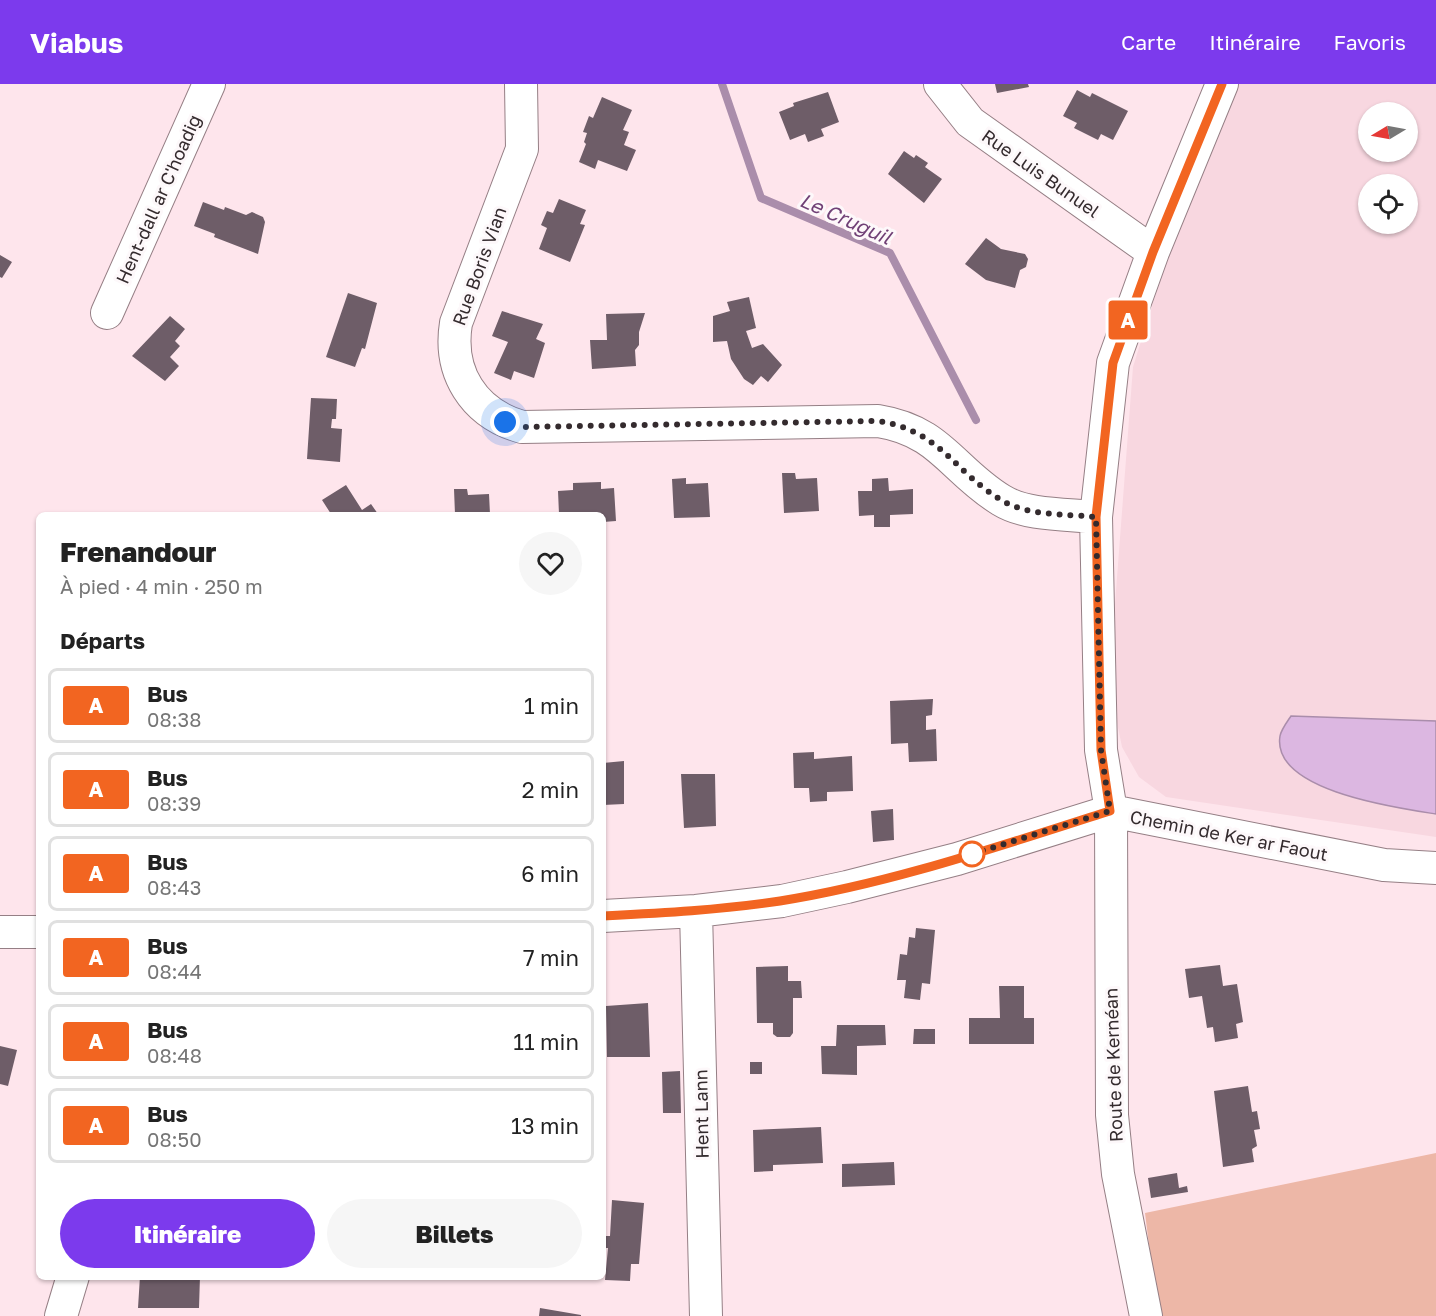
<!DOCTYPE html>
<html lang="fr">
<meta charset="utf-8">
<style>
:root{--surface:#fff;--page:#f6f6f6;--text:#222;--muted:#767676;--line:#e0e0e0;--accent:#7c3aed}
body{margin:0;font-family:"Golos Text",sans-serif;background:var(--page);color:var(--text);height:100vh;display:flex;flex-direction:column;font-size:22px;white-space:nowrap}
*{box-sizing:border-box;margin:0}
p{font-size:20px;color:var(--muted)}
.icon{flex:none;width:33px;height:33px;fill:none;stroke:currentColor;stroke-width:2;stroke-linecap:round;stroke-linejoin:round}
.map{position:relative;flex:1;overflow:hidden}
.sheet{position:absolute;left:36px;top:428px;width:570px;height:768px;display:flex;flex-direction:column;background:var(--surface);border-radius:9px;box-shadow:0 2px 4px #0004}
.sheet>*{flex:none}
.badge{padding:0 12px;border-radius:4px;font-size:21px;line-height:39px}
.needle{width:39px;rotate:260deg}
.buttons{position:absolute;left:1358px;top:18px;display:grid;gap:12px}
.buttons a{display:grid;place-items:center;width:60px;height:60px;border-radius:50%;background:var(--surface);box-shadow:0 2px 4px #0004;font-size:30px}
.you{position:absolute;width:30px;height:30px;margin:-15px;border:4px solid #fff;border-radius:50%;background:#1a73e8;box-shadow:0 0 0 9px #1a73e833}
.map>.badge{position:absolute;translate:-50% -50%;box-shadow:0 0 0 3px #fff}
h2{padding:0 24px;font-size:22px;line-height:54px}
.round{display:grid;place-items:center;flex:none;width:63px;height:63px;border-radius:32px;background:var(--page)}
.head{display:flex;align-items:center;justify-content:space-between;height:102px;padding:0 24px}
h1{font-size:28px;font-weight:800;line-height:45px}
.action{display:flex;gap:12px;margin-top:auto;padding:12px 24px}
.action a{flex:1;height:69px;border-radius:36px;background:var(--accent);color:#fff;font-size:24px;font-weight:800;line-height:69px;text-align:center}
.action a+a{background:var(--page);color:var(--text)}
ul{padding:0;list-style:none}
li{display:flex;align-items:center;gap:18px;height:75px;margin:0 12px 9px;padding:0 12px;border:3px solid var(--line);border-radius:9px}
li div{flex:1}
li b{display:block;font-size:22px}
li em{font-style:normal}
li .badge{min-width:66px;font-weight:700;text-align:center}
header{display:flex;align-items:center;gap:36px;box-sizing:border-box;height:84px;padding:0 30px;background:var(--accent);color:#fff}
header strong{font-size:28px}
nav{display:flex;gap:33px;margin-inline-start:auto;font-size:21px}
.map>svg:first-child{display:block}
</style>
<header>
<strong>Viabus</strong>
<nav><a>Carte</a><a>Itinéraire</a><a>Favoris</a></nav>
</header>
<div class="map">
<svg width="1436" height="1232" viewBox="0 0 1436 1232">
<rect width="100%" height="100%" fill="#fee5ec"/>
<!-- built -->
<path fill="#f8d7e0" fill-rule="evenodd" d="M1231 0H1436V753L1166 713 1139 693 1122 663 1109 599 1133 283 1199 71ZM1368 28H1407V68H1368ZM1368 100H1407V140H1368Z"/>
<!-- green -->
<path fill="#edb7a7" d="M1436 1069V1232H1158L1145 1129Z"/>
<!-- water -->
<path fill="#dcb7e1" stroke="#aa8dab" stroke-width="1.5" d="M1291 632 1436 637V730C1398 724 1271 707 1280 652 1281 646 1287 638 1291 632Z"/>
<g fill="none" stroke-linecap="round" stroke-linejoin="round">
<!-- stream -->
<path stroke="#aa8dab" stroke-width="8" d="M722 0 761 114 890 169 976 336"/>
</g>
<!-- building -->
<path fill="#6e5d68" d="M995 0H1028L1029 3 997 9Z
M1077 6 1090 13 1092 9 1128 27 1113 56 1101 50 1098 56 1074 44 1077 39 1063 32Z
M828 8 839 38 821 45 824 52 808 58 805 50 790 56 779 28 794 22 793 19Z
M602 13 632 26 623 46 629 48 624 61 636 66 627 87 598 76 595 85 579 78 586 60 584 58 587 49 583 48 589 32 593 34Z
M904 67 914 74 916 71 928 79 925 83 942 95 924 119 888 90Z
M559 115 586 126 580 140 585 141 570 178 539 165 547 144 541 141 547 127 553 129Z
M203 118 224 126 225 123 246 131 252 128 263 133 265 138 258 170 214 153 215 150 194 142Z
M986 154 1001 165 1025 170 1028 175 1026 183 1020 186 1015 204 986 196 965 180Z
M0 171 12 178 2 194 0 193Z
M348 209 377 219 365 265 362 264 355 283 326 273Z
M749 213 756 244 746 247 752 264 763 260 782 281 768 298 761 292 753 301 744 295 731 275 727 257 713 258V232L730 227 727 218Z
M502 227 543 240 536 255 545 259 534 294 514 287 511 296 494 289 508 258 492 252Z
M645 229 639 248V261L635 266 636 282 592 285 590 256H607L606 230Z
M170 232 185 245 175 257 180 262 170 273 179 282 165 297 132 272Z
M311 314 337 315 336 335H332L331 344 342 345 340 378 307 375Z
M782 389H795L796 395 817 394 819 427 784 429Z
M686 394V400L708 399 710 433 674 434 672 395Z
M888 394 889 407 913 405V430L890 431V443H874V431L859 432 858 407H872V395Z
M601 398V405L614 404 616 437 603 438V430H559L558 407 573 406V399Z
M346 401 362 426 371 420 378 430H331L322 416Z
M454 405H467L468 411 489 410 490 430H455Z
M933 615 932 631 926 632V646L936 645 937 677 909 678 908 659 891 660 890 617Z
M814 668V675L852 672 853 707 827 708V717L810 718 809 704H794L793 669Z
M624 677V720L603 721V679Z
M681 690H715L716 742 684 744Z
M893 725 894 756 873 758 871 727Z
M916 844 935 846 930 900 922 899 920 916 904 914 906 896H897L900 870 907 871 909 853 915 854Z
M1220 881 1223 902 1237 900 1243 938 1236 940 1238 954 1215 958 1213 943 1207 944 1202 912 1189 914 1185 885Z
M788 882V897H801L802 914H793V949L790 953H777L773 950V939H757L756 883Z
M999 902H1024V934H1034V960H969V934H1000Z
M648 919 650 973H607L606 922Z
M837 941H885L886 961 857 962V991L822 990 821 962H836Z
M914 945H935V960H913Z
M0 962 17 966 8 1002 0 1000Z
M750 978H762V990H750Z
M680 987 681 1029H663L662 988Z
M1248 1002 1252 1028 1257 1027 1260 1045 1254 1046 1257 1062 1252 1065 1254 1078 1223 1083 1214 1007Z
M821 1043 823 1079 773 1081V1087L754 1088 753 1046Z
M894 1078 895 1101 842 1103V1080Z
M1177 1089 1179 1104 1187 1102 1188 1108 1151 1114 1148 1094Z
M612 1116 644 1119 639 1180H631L630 1197 605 1196 608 1164H603V1152H610Z
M140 1192H200L199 1224H138Z
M540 1224 581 1231V1232H539Z"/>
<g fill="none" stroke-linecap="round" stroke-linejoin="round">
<!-- minor casing -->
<g stroke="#957f85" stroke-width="34">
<path id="minor" d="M521 0 522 65 456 239C448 288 473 329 522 343L878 337C941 347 952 386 1001 416 1027 432 1066 430 1096 433
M940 0 970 38 1153 168
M107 229 209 0
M696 827 706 1232
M603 832 696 827 782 817 847 803 957 775 1111 727 1384 781 1436 784
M0 848H39
M61 1232 73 1192
M1146 1232 1118 1090 1112 1031 1111 727 1101 666 1096 433 1113 279 1153 168 1222 0"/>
</g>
<!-- minor -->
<use href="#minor" stroke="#fff" stroke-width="32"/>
</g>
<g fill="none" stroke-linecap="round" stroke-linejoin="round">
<!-- line casing -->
<g stroke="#fff" stroke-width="14">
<path id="line" d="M603 832C662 829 721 826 780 817 893 799 1002 761 1110 727L1101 666 1096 433 1113 279 1153 168 1222 0"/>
</g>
<!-- line -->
<use href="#line" stroke="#f26521" stroke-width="9"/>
<!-- walk -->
<path stroke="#342b2e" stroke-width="6" stroke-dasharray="0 10.8" d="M505 338 522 343 878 337C941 347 952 386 1001 416 1027 432 1066 430 1096 433L1101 666 1110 727 972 770"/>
</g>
<!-- markers -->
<circle fill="#fff" stroke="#f26521" stroke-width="3" cx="972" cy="770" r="12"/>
<g text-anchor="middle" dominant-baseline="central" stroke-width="6" stroke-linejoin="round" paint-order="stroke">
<!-- street labels -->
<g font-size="18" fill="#342b2e" stroke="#fdf8fa">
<text transform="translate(1041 89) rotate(35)">Rue Luis Bunuel</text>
<text transform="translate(158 115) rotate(-66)">Hent-dall ar C'hoadig</text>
<text transform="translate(479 182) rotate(-70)">Rue Boris Vian</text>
<text transform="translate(1229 751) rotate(11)">Chemin de Ker ar Faout</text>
<text transform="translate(1113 981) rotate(-92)">Route de Kernéan</text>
<text transform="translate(701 1030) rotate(-91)">Hent Lann</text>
</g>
<!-- water labels -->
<g font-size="20" font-style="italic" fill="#704076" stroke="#fdf8fa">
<text transform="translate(846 134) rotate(24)">Le Cruguil</text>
</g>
</g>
</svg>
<div class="buttons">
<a><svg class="needle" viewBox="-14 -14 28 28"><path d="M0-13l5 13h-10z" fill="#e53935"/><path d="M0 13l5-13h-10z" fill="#767676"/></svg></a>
<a><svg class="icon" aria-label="locate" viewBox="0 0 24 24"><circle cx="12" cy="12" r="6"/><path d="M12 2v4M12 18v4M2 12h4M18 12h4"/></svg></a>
</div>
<div class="you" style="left:505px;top:338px"></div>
<b class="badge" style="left:1128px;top:236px;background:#f26521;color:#fff">A</b>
<section class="sheet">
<div class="head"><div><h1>Frenandour</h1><p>À pied · 4 min · 250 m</p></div><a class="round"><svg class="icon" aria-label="heart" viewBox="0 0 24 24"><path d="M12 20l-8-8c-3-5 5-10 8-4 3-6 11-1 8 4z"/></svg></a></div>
<h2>Départs</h2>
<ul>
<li><span class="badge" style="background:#f26521;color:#fff">A</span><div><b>Bus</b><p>08:38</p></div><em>1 min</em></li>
<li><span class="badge" style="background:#f26521;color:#fff">A</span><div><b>Bus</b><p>08:39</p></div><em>2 min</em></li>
<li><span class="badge" style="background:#f26521;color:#fff">A</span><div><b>Bus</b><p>08:43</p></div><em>6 min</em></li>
<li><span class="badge" style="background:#f26521;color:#fff">A</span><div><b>Bus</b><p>08:44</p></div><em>7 min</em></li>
<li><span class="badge" style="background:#f26521;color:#fff">A</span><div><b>Bus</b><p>08:48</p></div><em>11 min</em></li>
<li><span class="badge" style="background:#f26521;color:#fff">A</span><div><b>Bus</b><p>08:50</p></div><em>13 min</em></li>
</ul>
<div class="action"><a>Itinéraire</a><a>Billets</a></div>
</section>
</div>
